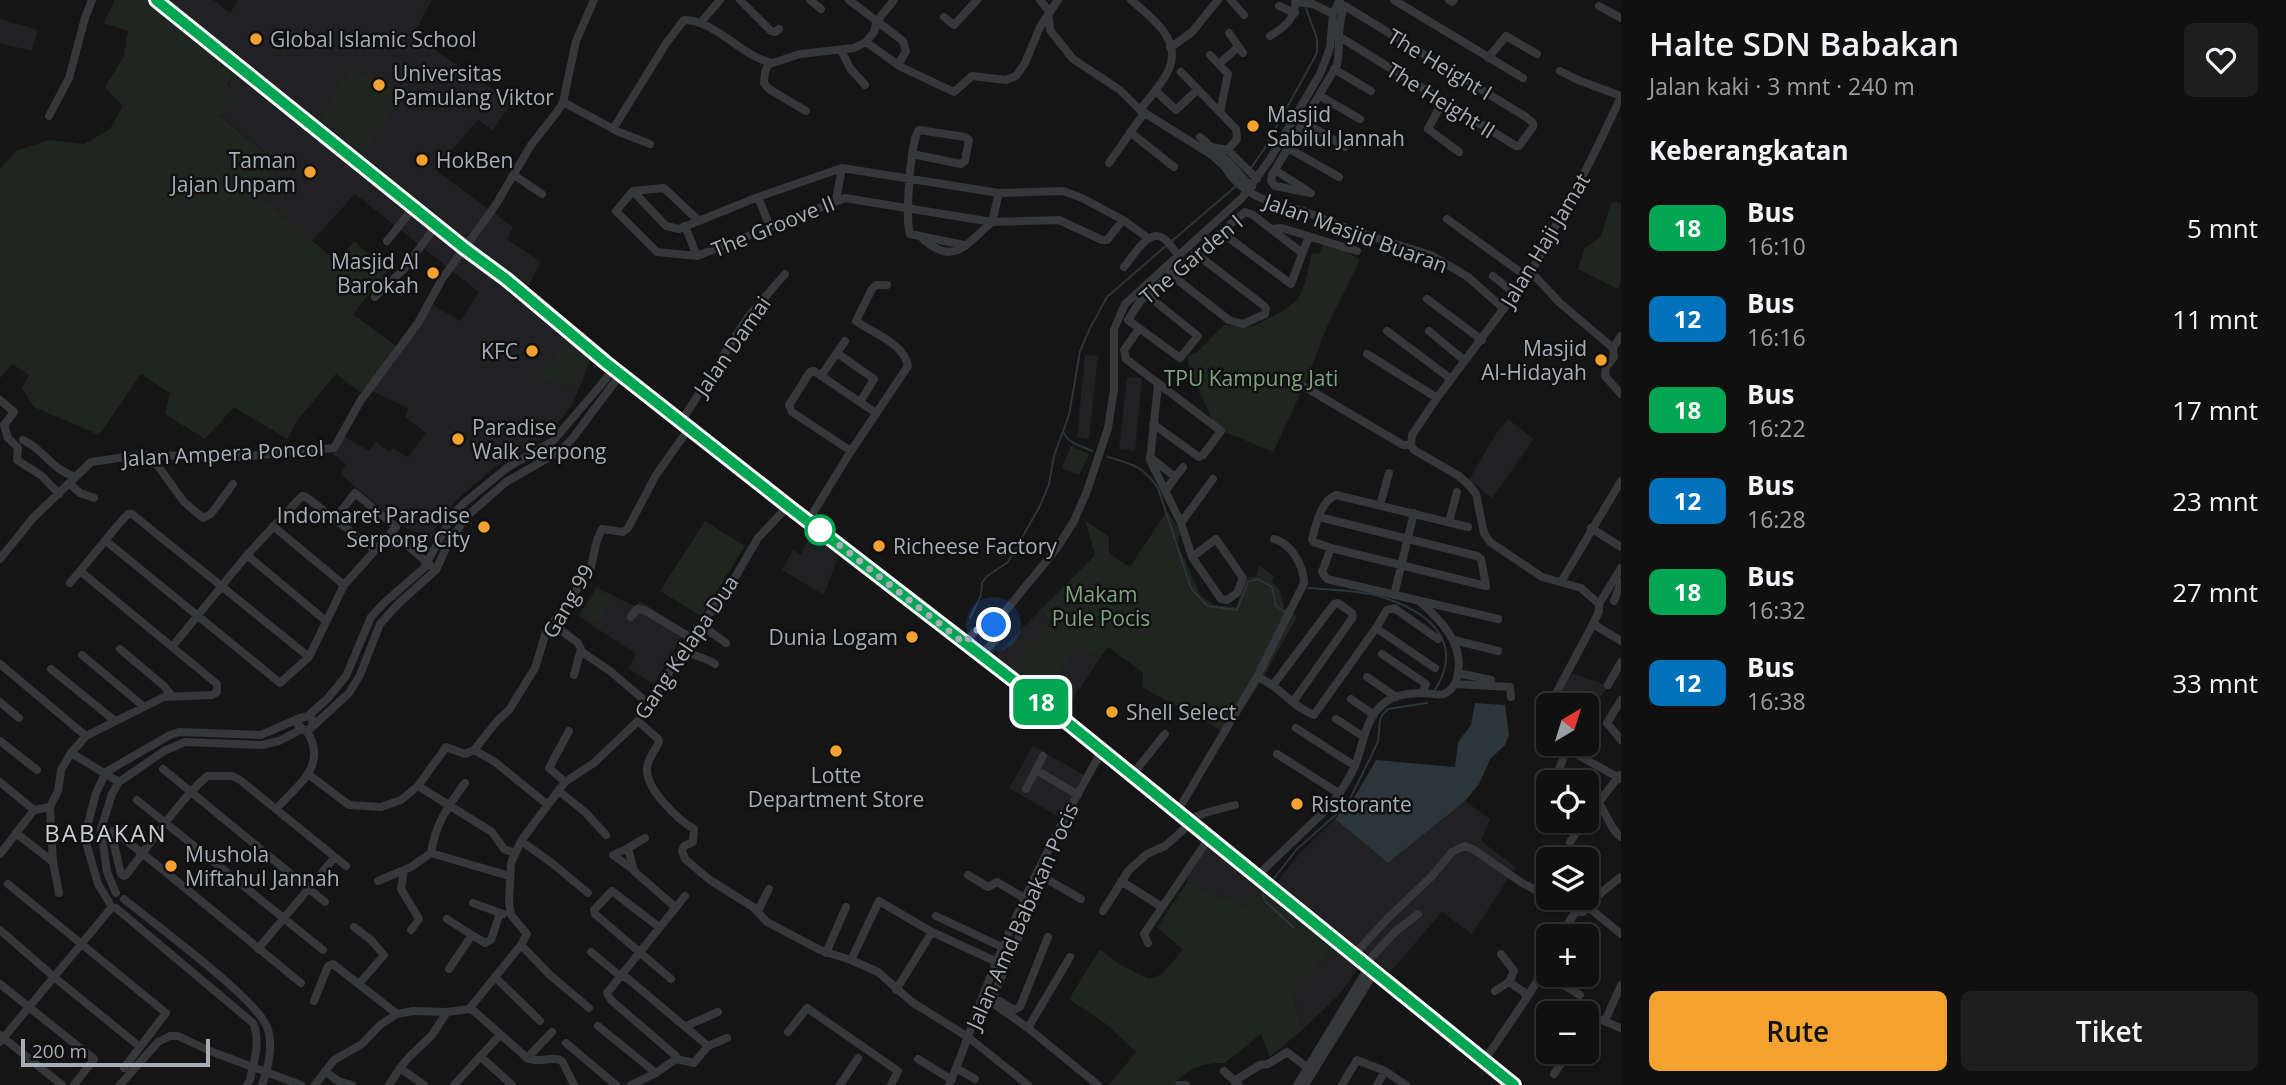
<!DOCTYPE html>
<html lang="id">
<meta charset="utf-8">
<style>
:root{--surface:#101010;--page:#1e1e1e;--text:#f1f3f6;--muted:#9c9d9f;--line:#303030;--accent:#f3a230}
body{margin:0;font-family:"Open Sans",sans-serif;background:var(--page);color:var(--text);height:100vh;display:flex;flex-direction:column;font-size:26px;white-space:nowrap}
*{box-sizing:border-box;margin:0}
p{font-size:23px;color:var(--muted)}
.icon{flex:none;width:38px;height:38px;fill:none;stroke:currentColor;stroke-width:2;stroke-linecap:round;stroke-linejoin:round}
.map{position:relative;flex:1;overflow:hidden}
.drawer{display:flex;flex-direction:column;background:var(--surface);width:665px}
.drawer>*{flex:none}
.badge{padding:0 14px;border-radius:10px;font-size:24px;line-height:46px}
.needle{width:46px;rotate:38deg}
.buttons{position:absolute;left:1536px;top:693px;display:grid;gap:14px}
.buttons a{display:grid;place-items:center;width:63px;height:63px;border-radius:10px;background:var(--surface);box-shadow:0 2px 5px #0004,0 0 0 2px var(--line);font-size:35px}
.scale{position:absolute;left:21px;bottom:18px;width:189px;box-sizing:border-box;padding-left:7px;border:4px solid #a6adb7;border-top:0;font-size:19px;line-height:24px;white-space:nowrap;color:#a6adb7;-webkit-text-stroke:5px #101011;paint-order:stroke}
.you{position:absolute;width:35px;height:35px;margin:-18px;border:5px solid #fff;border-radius:50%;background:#1a73e8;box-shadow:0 0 0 10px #1a73e833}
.map>.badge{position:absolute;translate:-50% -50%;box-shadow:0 0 0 4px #fff}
h2{padding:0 28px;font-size:26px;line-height:63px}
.round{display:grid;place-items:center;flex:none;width:74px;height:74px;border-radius:10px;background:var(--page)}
.headline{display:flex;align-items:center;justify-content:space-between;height:119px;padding:0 28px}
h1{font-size:33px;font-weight:600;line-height:52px}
.action{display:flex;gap:14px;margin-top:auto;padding:14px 28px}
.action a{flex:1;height:80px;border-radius:10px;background:var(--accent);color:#111;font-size:28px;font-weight:600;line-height:80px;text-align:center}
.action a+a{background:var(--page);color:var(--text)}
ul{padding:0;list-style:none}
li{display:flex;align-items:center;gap:21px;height:91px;padding:0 28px}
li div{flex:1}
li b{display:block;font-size:26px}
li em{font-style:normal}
li .badge{min-width:77px;font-weight:700;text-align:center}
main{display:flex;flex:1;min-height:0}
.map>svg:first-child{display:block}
</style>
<main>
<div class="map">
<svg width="1621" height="1085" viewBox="0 0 1621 1085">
<rect width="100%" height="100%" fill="#151516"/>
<!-- built -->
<path fill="#212123" d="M149 0H213L230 13 238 0H432L413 35 512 102 493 130 478 120 451 151 438 172 513 227 507 239 541 262 523 296 572 334 559 384 580 386 572 405 549 434 492 469 459 498 439 520 431 539 404 527 354 486 341 474 346 464 333 454 343 436 369 451 376 442 390 452 393 448 408 457 426 433 405 417 408 408 372 391 430 303 460 321 479 292 355 194 312 241 257 194 279 164 220 115 233 69Z
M0 19 38 30 32 51 0 43Z
M1085 355 1098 356 1089 439 1077 437Z
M1127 377 1142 378 1135 451 1119 449Z
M1508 419 1534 439 1492 498 1469 480 1497 432Z
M811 533 839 554 824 595 782 570 793 550 801 555Z
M597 587 636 607 640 601 686 630 654 684 628 669 636 654 578 616Z
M1040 610 1052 623 1006 668 993 658Z
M1079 642 1100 658 1064 712 1043 698Z
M1573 673 1608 686 1587 718V705H1549V738L1540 721 1550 698 1558 696Z
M1033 746 1084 775 1061 818 1009 788Z
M1465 801 1490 819 1481 841 1516 867 1472 934 1442 912 1390 972 1276 883 1300 853 1335 819 1388 863Z
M1207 843 1264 889 1247 906 1212 894 1187 882 1190 865Z
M1335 946 1358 969 1339 995 1302 1030 1293 995Z"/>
<!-- green -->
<path fill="#1f261f" d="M115 0H149L233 69 227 86 236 94 220 116 279 164 257 194 337 262 354 241 388 271 353 314 401 350 363 394 336 374 297 421 287 439 234 407 205 439 165 414 170 393 141 374 99 435 34 407 22 388 29 375 12 364 0 378V169L16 151 49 140 84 144 110 129 123 106 105 87 124 56 128 31 104 23Z
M352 67 401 98 363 152 320 118Z
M1611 202 1621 203V281L1618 289 1578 269 1585 248 1601 237Z
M1324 243 1344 250 1360 260 1328 324 1305 384 1273 452 1225 432 1214 424 1189 367 1188 357 1191 354H1195L1224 325 1253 326 1285 310 1299 298 1305 283 1312 253 1319 254Z
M572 334 592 357 580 386 559 384 540 377Z
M1071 446 1089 454 1079 475 1062 468Z
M1167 511 1180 531 1178 545 1201 596 1214 605 1236 607 1247 578 1257 576 1259 565 1274 576 1272 582 1280 590 1284 608 1297 617 1256 690 1226 733 1142 687 1143 673 1108 647 1100 658 1079 643 1043 698 1006 668 1052 623 1040 610 1095 555 1085 520 1109 537V554L1130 567Z
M705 521 745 546 701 616 660 591Z
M597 589 612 598 596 624 581 614Z
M1187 882 1212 894 1247 906 1264 889 1335 946 1293 995 1302 1030 1270 1057 1261 1034 1225 1063C1205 1062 1186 1068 1174 1085H1109L1136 1052 1106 1024 1069 999 1100 949 1119 964 1149 979 1162 974 1183 950 1157 927Z"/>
<!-- water -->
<path fill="#2b353a" d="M1475 703 1505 705 1509 735 1505 745 1491 758 1479 784 1465 801 1388 863 1335 819 1357 793 1376 760 1455 767 1458 742 1471 725Z"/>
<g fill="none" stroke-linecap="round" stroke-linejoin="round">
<!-- stream -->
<path stroke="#2b353a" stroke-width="2" d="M1251 168 1264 149 1317 53V39L1306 8
M1172 241 1236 186
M1064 433C1069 444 1082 446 1092 451
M1108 457C1132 464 1143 466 1158 488L1191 588 1207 606 1237 610 1248 582 1258 579 1272 587 1276 606 1285 612
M1308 588C1331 590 1356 590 1378 596 1424 609 1467 639 1435 690
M970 618 981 595 982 583 986 577 1008 562 1040 506 1049 484 1054 456 1069 415 1080 351 1090 328 1107 297 1167 245
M1272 881 1296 850 1347 805 1378 742 1380 720 1383 714 1388 709 1427 703
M1264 891 1263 896 1266 902 1293 927"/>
<!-- minor -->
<path stroke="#36373b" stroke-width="8" d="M740 0 771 31 775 32 779 29
M810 0 821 9
M849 0 903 41 906 51 898 65
M1040 0 1048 10 1050 30 1073 59 1120 90 1140 110 1212 155 1225 167
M1131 0C1150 16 1182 39 1169 69 1163 83 1150 97 1140 110
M1231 0 1244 15
M1394 0 1523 78
M1449 0 1452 2 1454 0
M1295 2 1313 4 1333 14
M1279 6 1295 13
M1599 6 1621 18
M944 17 954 25 977 0
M701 22 720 0
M1229 33 1243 53
M1270 36C1287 26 1294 19 1296 0
M866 42 901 67 954 92 972 76 1006 80 1016 76 1025 63 1040 27 1058 0
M1170 48 1192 32 1218 0
M841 50 850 68 865 85
M1210 55 1228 74 1220 112
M1488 58 1506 36 1537 54
M769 63 765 72 764 83 769 89 806 111
M1219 64 1238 47
M1334 69 1371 91
M1560 71 1578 80 1621 96
M1181 72 1236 129 1237 139 1228 150
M1158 93 1176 110 1197 90
M1320 96 1360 119
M1443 101 1428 129 1459 152
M563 102 619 132 650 144
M49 116 69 78 85 18 92 0
M1304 122 1345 147
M613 129 667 42 684 20C716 20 741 57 773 63L800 54 854 48 866 42 874 32 877 21 894 0
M1130 132 1174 167
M1200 137 1211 147 1228 150 1257 179
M1288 148 1339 177
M912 154 961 164 965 161 969 140 965 137 919 130C910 140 905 221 910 234L964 245
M1218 154C1229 159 1241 178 1252 187
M1109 163 1144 113
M1275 170 1311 193 1275 186 1271 181 1272 175 1337 65C1341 45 1336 25 1345 6L1526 117 1533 123V127L1519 146H1516L1340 37
M514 175 542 194
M633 191 666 226 679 229 758 197 842 168 999 193 1063 191 1082 198 1123 220 1148 238
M758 197 770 227
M836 200 842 168
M1303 211 1357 232 1431 255 1468 277 1504 309
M1447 219 1527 277
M699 221 664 188 633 191 616 211 657 252 697 256 845 198 992 222 1059 220 1102 240H1107L1123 220
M685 226 697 256
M1271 229 1282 228 1357 251
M1221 232 1291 284 1309 236
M923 239C954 267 966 244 992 222L999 193
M387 241 414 207
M1124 267C1132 258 1148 228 1163 238 1169 242 1174 250 1178 255
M1531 272 1560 303 1613 348
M1170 274 1229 320 1243 324 1265 314 1266 308 1263 305 1195 253
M1493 276 1515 294
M1147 295 1198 336 1180 358 1128 320 1140 301 1245 212 1253 215 1302 253
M375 297 406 267 436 225
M1427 299 1482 340
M1139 329 1124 350 1126 359 1221 431 1203 455 1199 457 1153 424
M1387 331 1451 379
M1429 331 1465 361
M1621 336 1613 348 1614 357 1606 367 1605 376 1621 394
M837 353 874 379 860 402
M1367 354 1437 398
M821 376 845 341
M1158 385 1150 460 1181 523 1192 557 1221 599 1227 600 1237 593 1243 578 1216 539 1192 557
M1305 387 1403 445H1411
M0 400 14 412 4 425 8 438 18 448 17 460 42 476 59 494
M682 420 748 317 785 274
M23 440C46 451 50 469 76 477
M1411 445 1412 435 1437 398 1531 272 1593 156 1621 97
M1411 445 1414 450 1459 476 1470 486 1476 494 1484 533 1490 542 1542 577 1581 588 1599 604V611L1593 624 1550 705
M851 451 792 412 789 405 810 372 814 371 876 413
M150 455 184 502 203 518 211 514 233 484
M1150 457 1175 477
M70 484 80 493 94 498
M1166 490 1183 467
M1380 505 1389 473
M1319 517 1477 556 1481 559 1486 586 1331 548 1314 542 1312 539C1316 524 1321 501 1336 495L1468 527
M808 521 851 451 908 366C904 343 872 333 856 321L872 289 876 285H887
M1449 522 1457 492
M1181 523 1213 479
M273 526 344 585
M1591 528 1621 547
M392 532 431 566
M106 541 280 683 309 657 344 585 396 527 355 493 335 519
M1331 548 1322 572 1327 579 1498 619
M247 555 326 621
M0 559 33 518 91 462 140 455 239 457 334 448 361 400 418 323 442 279 495 206 531 145 557 112 563 102 576 41 594 0
M1561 582 1621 481
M70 583 123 519 128 514H132L309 657
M1394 595 1414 513
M1614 601 1621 582
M1599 604 1621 568
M631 617 637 609 644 610 691 638
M551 623 578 643 581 649 574 675
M1593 624 1621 641
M701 625 726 643
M994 625 1057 548 1074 521 1087 491 1108 428 1114 389V329L1125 304 1242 198 1270 159 1320 74 1330 48 1333 14 1340 0
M1376 628 1387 610 1394 608 1438 639
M1454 640 1498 651
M964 643 983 624 987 622 994 625
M172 647 247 555 302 496 306 497 375 550
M120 649 164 686 171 695
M682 650C693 656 705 657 715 664
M582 652 610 671 650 705
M1382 654 1426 684 1422 693
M82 655 143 706
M982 656 997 637 998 629 994 625
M0 664 86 736
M51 669 115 721
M1458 673 1491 680 1490 686
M1257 677C1279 685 1292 707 1314 715L1376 628 1435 668
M1367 677 1396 697
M1455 684 1510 687 1511 697
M1273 685 1334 604 1338 603 1352 613 1353 617 1293 702
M1608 685 1621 662
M1351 699 1374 715
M1621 700 1607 723 1621 740
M0 702 19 718
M1549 708 1540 725 1542 733 1549 738
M308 716 312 719 313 725 309 730H304L298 725 300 718 308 716 328 698 346 676 371 617 385 602 424 568 452 516 464 503 508 467 553 441 605 380 610 372 608 363
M1336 719 1364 737
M638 721 658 739 659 742C656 749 647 760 647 768 645 788 678 820 694 829L693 842 684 846 682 851 685 859 710 880 753 907 767 922 820 950 851 960 878 972 912 1002 968 1037 1028 1085
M311 728 349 693 360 675 380 624 398 604 436 570 449 542 467 516 506 482 560 451 572 439 617 379 626 377
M1296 728 1355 766
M0 741 37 770
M1558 744 1621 779
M71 753 119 782
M1277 754 1340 794
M163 769 325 902
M1036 770 1078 795
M308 774 349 805 381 807 401 800 418 786 446 747 465 754 474 750
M1132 775 1165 734
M0 782 34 810
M565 782 549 768 569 731
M1554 782 1567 749
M418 786 492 832 504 849 514 853
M1026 789 1043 756
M559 791 586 813 606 835
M137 800 323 950
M1598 802C1607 813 1609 828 1621 837
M548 805 495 762 474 750 498 720 509 710 535 668 546 632 590 571 597 540 602 529 623 532 628 528 656 475 690 427
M277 808C299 784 329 764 306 730
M1177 812 1257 677 1304 583C1304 566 1291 543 1274 539
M1587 817 1620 775
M1187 820 1208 812 1235 805
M16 833 53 862 59 893
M645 838 628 848 634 871 675 907
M521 841 552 863 588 893
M1570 842 1585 821
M628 848 613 855 634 870
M431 853C435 825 448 806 465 783
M0 854 34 810 50 807
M335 857 346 866
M53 862 50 807 58 791 61 770 71 753 86 736 164 697 212 695 217 692V684L80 571
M404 870 401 889 419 919 411 930
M1038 874 1081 899
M968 875 988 887 997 882 1026 899
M1257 876 1331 805C1340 793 1348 781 1354 768 1363 748 1364 720 1382 705 1392 695 1410 693 1423 693 1430 693 1438 696 1444 694 1451 691 1455 685 1457 678 1466 645 1441 620 1419 601
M378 881 411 867 431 853 509 876
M1121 881 1162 907
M8 884 166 1013 124 1068
M116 893 107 872 101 829 112 794 119 782 164 751 185 742 262 745 279 741 302 729
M124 899C153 923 256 998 267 1027 274 1044 268 1069 262 1085
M109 902 98 884 87 846V827L96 793 106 772 170 735 179 732 261 735 300 718
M473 903 503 914
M1588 907 1621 934
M116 908 253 1023C261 1041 254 1061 250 1080L247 1085
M758 911 769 889
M1103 911 1129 870 1147 854 1165 846 1191 823
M936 916 1004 948
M447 919 472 935
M354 927 371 940 384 955 359 984
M659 927 612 891 594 910 595 914 671 979
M0 930 54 977 140 1047
M1560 936 1576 911
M1148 943 1144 934 1209 838
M521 945 550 975 589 1008
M258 949 335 857 240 780 232 776H207C177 803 151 843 126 875L124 876 121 874 111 832 114 831C177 880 238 932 301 983
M591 952 620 976 627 978 708 1046
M826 953 846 907
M1354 955 1387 919 1432 876 1452 852 1464 846 1473 849 1522 883 1576 911 1583 912 1603 891 1621 877
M851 960 879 901 932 932 997 962
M1549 963 1543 972 1580 995
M1365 964 1396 931 1418 914
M449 969 472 935 485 943 491 940 500 913
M495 977 540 1021
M0 984 94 1059 74 1085
M896 990 932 932
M1495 991 1509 982 1514 971 1501 954
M984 997 1028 1028 1098 1085
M993 997 1025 922 1023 917 1019 915
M1527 997 1543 972
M314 1001 328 966 333 964 397 1014
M1000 1001 1014 1010 1020 1007 1048 937
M469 1009 474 1011 527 1058C540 1064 552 1055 562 1061L574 1085
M1605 1021 1621 985
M598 1026 656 1073
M686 1026 718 1012
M1587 1026 1594 1017 1621 1028
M1028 1028 1070 957
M788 1032 807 1008 898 1071 891 1085
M0 1035 62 1085
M0 1042 112 907
M566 1043 616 1085
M481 1057 512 1085
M527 1058 552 1032
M676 1059 694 1063 708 1046 727 1038
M918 1059 952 1080
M1484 1061 1526 999 1525 993 1509 982
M400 1068 409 1057 432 1035 447 1012
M956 1068 975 1079
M325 1071 338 1081 352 1085
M1224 1071 1239 1085
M1554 1074 1569 1052
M1234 1081 1260 1065 1268 1064 1287 1052 1308 1068
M120 1085 158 1042 170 1036H178L210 1051 301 1085
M315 1085 334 1060 362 1044 380 1025 397 1014 413 1011 447 1012 469 1009 521 945 527 934 511 915 509 901 511 863 521 841 565 782 594 763 638 721 650 705 682 650 730 586 758 538 788 506
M389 1085 400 1068 424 1085
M454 1085 500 1035
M631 1085 656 1073 676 1059V1056L611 1000 607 993 685 896
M840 1085 858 1058
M949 1085C964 1051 975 1015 989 980 1020 902 1060 824 1102 751
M1179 1085H1186
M1297 1085 1368 968
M1305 1085 1374 973
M1342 1085 1357 1060 1385 1071 1406 1085
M1377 1085 1385 1071"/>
<!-- major -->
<path stroke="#52545a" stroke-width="10" d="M156 0 608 363 1052 710 1514 1085"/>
<!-- minor-bridge -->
<path stroke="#36373b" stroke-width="8" d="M1225 167C1242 197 1273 203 1303 211"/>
</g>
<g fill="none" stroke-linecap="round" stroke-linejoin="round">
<!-- line casing -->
<g stroke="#fff" stroke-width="16">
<path id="line" d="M156 0 464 248 506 279 605 362 788 506 1052 710 1514 1085"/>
</g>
<!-- line -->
<use href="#line" stroke="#00a651" stroke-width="10"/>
<!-- walk -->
<path stroke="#a6adb7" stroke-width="7" stroke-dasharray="0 12.6" d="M820 530 964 643 983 624 987 622 994 625"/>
</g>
<!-- markers -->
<g fill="#f3a230" stroke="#101011" stroke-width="2.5">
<circle cx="256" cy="39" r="7"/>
<circle cx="379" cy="85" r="7"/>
<circle cx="1253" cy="126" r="7"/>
<circle cx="422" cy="160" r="7"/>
<circle cx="310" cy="172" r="7"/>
<circle cx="433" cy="273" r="7"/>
<circle cx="532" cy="351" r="7"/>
<circle cx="1601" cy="360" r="7"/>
<circle cx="458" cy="439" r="7"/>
<circle cx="484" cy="527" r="7"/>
<circle cx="879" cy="546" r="7"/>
<circle cx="912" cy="637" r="7"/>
<circle cx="1112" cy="712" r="7"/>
<circle cx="836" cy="751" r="7"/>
<circle cx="1297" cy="804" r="7"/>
<circle cx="171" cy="866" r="7"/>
</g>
<circle fill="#fff" stroke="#00a651" stroke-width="3.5" cx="820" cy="530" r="14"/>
<g text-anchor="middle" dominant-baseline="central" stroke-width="5" stroke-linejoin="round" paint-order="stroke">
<!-- poi labels -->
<g font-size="21" fill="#a6adb7" stroke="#101011" text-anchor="start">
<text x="270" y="39">Global Islamic School</text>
<text x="393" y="73">Universitas<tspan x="393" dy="24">Pamulang Viktor</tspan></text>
<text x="1267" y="114">Masjid<tspan x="1267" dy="24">Sabilul Jannah</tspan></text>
<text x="296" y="160" text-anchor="end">Taman<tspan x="296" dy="24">Jajan Unpam</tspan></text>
<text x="436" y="160">HokBen</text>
<text x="419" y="261" text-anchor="end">Masjid Al<tspan x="419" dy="24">Barokah</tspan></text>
<text x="1587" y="348" text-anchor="end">Masjid<tspan x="1587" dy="24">Al-Hidayah</tspan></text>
<text x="518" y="351" text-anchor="end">KFC</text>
<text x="472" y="427">Paradise<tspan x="472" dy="24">Walk Serpong</tspan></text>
<text x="470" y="515" text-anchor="end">Indomaret Paradise<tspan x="470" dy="24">Serpong City</tspan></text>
<text x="893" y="546">Richeese Factory</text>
<text x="898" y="637" text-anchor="end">Dunia Logam</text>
<text x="1126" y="712">Shell Select</text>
<text x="836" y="775" text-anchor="middle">Lotte<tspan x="836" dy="24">Department Store</tspan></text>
<text x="1311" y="804">Ristorante</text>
<text x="185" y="854">Mushola<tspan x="185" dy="24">Miftahul Jannah</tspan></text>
</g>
<!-- street labels -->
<g font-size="21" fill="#a6adb7" stroke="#101011">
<text transform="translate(1440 64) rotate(31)">The Height I</text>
<text transform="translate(1441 100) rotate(32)">The Height II</text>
<text transform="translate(773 226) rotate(-22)">The Groove II</text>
<text transform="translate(1356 233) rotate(20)">Jalan Masjid Buaran</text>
<text transform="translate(1545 240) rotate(-59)">Jalan Haji Jamat</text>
<text transform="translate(1191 259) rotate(-40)">The Garden I</text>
<text transform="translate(732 346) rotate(-55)">Jalan Damai</text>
<text transform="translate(223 453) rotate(-3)">Jalan Ampera Poncol</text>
<text transform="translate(568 601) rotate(-60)">Gang 99</text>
<text transform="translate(686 647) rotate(-56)">Gang Kelapa Dua</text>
<text transform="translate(1022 916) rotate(-66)">Jalan Amd Babakan Pocis</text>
</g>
<!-- park labels -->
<g font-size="21" fill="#7ea27d" stroke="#101011">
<text x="1251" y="378">TPU Kampung Jati</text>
<text x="1101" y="594">Makam<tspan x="1101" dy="24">Pule Pocis</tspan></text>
</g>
<!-- quarter labels -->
<g font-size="24" letter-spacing="2" fill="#c7cbd3" stroke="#101011">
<text x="106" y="832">BABAKAN</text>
</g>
</g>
</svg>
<div class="buttons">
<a><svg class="needle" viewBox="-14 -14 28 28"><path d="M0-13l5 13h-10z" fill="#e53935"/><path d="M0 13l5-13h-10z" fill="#9c9d9f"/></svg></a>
<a><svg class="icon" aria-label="locate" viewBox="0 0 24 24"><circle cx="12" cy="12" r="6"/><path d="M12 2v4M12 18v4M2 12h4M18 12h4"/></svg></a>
<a><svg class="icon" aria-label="layers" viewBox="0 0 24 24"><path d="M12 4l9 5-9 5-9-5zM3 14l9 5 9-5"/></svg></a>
<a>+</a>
<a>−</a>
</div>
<div class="scale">200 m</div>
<div class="you" style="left:994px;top:625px"></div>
<b class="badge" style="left:1041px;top:702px;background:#00a651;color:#fff">18</b>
</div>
<section class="drawer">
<div class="headline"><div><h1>Halte SDN Babakan</h1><p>Jalan kaki · 3 mnt · 240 m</p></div><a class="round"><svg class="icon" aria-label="heart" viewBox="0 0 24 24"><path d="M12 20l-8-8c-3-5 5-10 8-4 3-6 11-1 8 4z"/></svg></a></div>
<h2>Keberangkatan</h2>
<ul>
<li><span class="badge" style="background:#00a651;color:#fff">18</span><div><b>Bus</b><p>16:10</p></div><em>5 mnt</em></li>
<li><span class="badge" style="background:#0072bc;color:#fff">12</span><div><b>Bus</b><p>16:16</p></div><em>11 mnt</em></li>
<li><span class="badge" style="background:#00a651;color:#fff">18</span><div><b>Bus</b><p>16:22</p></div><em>17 mnt</em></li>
<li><span class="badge" style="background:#0072bc;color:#fff">12</span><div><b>Bus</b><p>16:28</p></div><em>23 mnt</em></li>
<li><span class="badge" style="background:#00a651;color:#fff">18</span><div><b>Bus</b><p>16:32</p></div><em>27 mnt</em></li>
<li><span class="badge" style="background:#0072bc;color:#fff">12</span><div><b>Bus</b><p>16:38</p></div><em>33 mnt</em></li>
</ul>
<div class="action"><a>Rute</a><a>Tiket</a></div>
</section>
</main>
